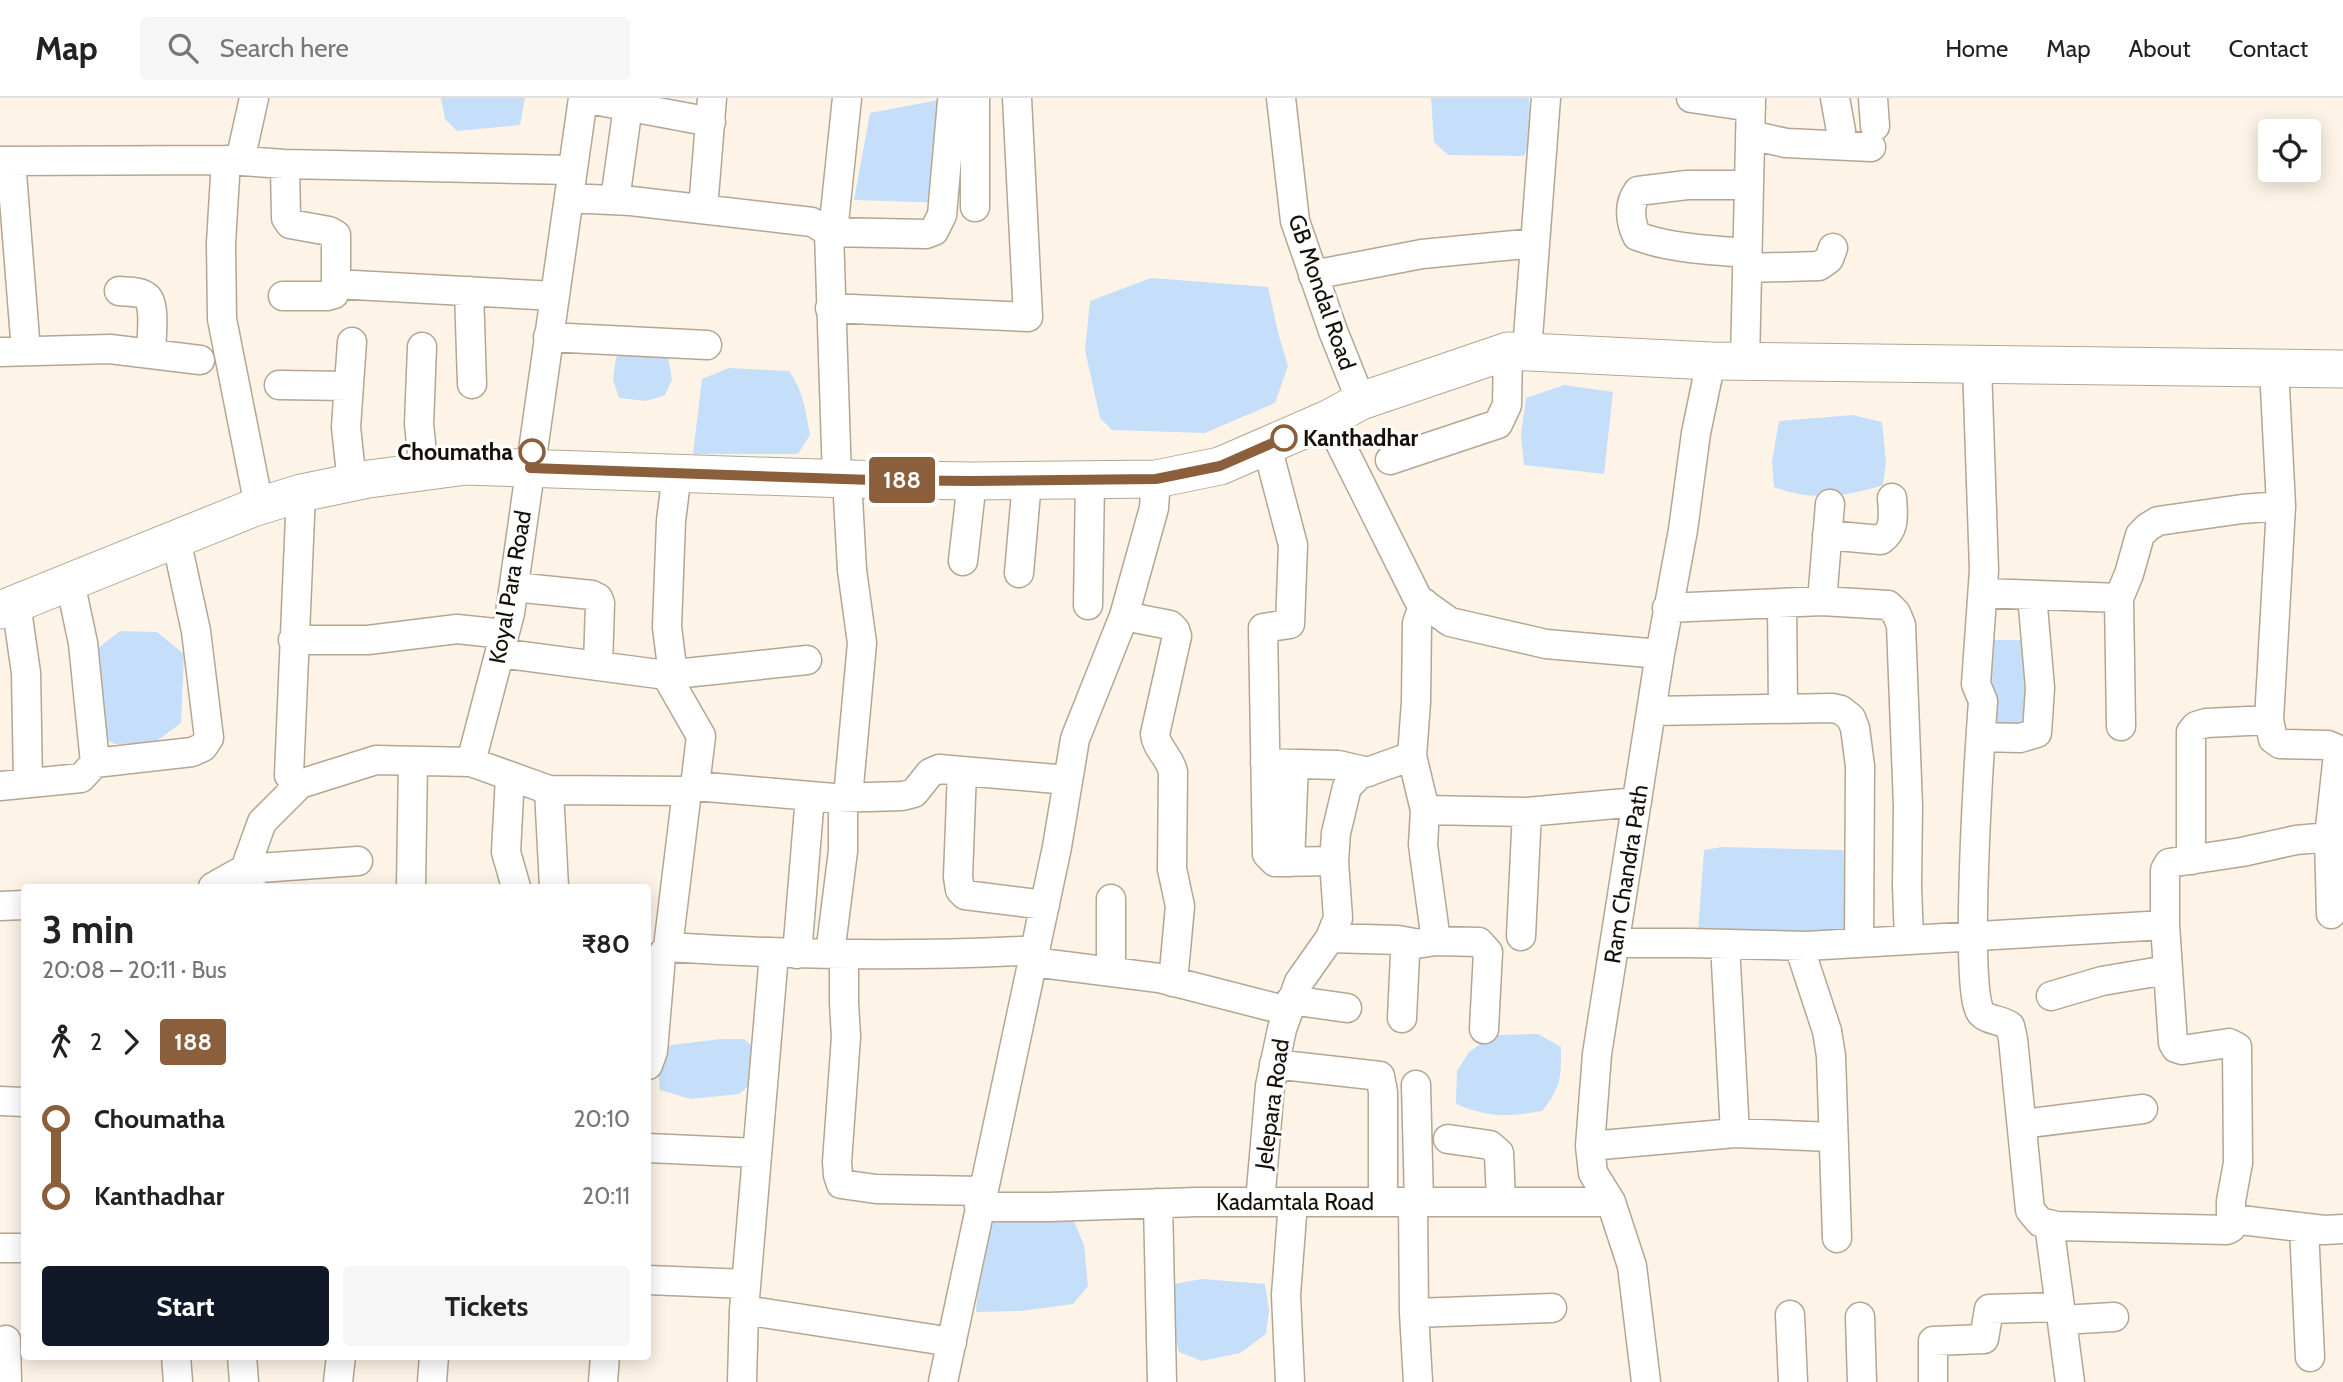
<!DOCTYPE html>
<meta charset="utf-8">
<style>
:root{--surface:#fff;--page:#f6f6f6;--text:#222;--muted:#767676;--line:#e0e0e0;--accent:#111827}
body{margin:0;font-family:Cabin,sans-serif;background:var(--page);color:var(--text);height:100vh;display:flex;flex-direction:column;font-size:26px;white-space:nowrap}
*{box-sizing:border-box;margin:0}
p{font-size:23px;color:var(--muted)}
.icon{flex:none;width:38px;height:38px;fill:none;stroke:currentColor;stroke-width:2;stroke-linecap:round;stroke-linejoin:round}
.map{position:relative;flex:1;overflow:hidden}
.panel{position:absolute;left:21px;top:786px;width:630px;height:476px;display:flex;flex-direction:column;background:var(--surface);border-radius:7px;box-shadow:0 4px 18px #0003}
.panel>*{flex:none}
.badge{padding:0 14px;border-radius:5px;font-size:24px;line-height:46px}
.fabs{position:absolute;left:2258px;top:21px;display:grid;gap:14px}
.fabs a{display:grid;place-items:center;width:63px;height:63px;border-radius:7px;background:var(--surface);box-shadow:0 4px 18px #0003;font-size:35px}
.map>.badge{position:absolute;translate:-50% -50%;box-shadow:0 0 0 4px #fff}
.legs{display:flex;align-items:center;gap:10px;height:77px;padding:0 21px;font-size:23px}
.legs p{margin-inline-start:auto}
.overview{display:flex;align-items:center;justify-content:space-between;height:119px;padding:0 21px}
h1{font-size:38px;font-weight:800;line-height:52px}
.button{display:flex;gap:14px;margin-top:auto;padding:14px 21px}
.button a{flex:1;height:80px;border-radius:7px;background:var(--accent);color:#fff;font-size:28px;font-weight:800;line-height:80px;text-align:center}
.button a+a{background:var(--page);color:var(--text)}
ul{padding:0 21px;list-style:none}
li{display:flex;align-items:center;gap:24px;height:77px;font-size:26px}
li i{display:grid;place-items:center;width:10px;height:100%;margin:0 9px;background:currentColor}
li i::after{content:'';width:18px;height:18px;margin:-9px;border:5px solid;border-radius:50%;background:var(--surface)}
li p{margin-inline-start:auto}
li:first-child i{background:linear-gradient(#0000 50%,currentColor 0)}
li:last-child i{background:linear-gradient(currentColor 50%,#0000 0)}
header{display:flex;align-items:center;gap:42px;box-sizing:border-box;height:98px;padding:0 35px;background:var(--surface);border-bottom:2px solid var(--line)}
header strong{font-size:33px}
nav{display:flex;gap:38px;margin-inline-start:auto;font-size:24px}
.search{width:490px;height:63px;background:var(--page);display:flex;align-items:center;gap:18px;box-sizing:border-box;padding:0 24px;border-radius:7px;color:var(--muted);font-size:26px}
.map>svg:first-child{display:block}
</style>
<header>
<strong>Map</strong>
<div class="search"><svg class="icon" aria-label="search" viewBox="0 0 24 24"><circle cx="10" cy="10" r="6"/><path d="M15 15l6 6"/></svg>Search here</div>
<nav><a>Home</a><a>Map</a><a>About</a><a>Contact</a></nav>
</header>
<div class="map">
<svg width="2343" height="1284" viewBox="0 0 2343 1284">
<rect width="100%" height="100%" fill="#fdf4e7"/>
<!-- water -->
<path fill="#c5defa" d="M441 0H525L520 27 457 33 445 21Z
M949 0 946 105 854 102 870 15Z
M1431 0H1529L1532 41 1524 58 1448 57 1434 44Z
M1151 180 1268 189 1279 238 1288 268 1275 305 1205 335 1112 332 1100 320 1085 252 1090 203Z
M641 248 667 253 672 282 665 297 646 303 619 300 613 282 616 259Z
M729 270 789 273C803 292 806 314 810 337L798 356H693L702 281Z
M1564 287 1613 294 1604 376 1524 367 1521 336 1526 300Z
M1853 317 1882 324 1886 364 1883 387C1846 399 1810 403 1774 389L1772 363 1779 323Z
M120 533 157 534 184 556 181 625 154 645 115 646 104 641 94 553Z
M1988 542H2026L2035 616 2022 631 1987 633Z
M1722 749 1843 752 1847 768 1854 835 1698 834 1704 752Z
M1538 936 1561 949C1561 979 1562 988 1542 1013 1507 1019 1490 1020 1456 1006L1457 973 1469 954 1493 937Z
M721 941H744L754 950V983L739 996 691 1001 660 992 657 959 671 947Z
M991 1118 1073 1121 1084 1147 1088 1188 1073 1206 1021 1213 976 1214 982 1140Z
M1202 1181 1265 1186 1269 1212 1266 1236 1240 1255 1202 1263 1179 1254 1171 1220 1174 1186Z"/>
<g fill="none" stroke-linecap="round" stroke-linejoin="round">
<!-- minor casing -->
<g stroke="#b4a692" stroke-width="31">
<path id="minor" d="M583 0 711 24
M1281 0 1295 123 1333 233 1361 303
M1691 0 1751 9
M1835 0 1841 33
M1873 0 1875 28
M1750 37 1786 45 1871 49
M226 62 221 145 222 221 259 408
M0 63 226 62 285 66 572 72
M11 63 26 253
M240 63 254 0
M569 100 631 103 812 124 829 134 926 136 934 133 942 117 952 3
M615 102 628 8
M975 109V0
M703 111 712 0
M829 134 837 381
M833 134 847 0
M1747 155C1710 152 1672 151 1637 138 1630 124 1628 106 1638 93L1687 87H1749
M1747 170 1819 168 1829 161 1833 150
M1313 177 1422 156 1535 145
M336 186 554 198
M119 193C127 194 141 193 147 199 156 206 151 244 151 256
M469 193 472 286
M283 198H327L334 196 336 190V137L329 133 290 126 286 120 285 66
M830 210 1028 219 1017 0
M548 239 707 247
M352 244 346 329 352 385
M422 249 419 326 424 374
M1527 253 1546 0
M0 254 110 251 200 262
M1745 264 1751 0
M1977 267 1984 472 1976 586 1983 603C1980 645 1963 894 1981 915 1987 922 2002 922 2010 928L2013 941 2030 1112 2040 1124 2057 1128 2227 1132 2231 1130V1103L2238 1065 2237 949 2229 945 2182 952 2176 950 2173 945 2165 827V772L2169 765 2242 754 2296 742 2329 739
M2274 270 2281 408 2269 622 2273 641 2280 646 2328 647 2335 650 2338 656 2329 739 2331 816
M279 287 349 288
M1328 321 1418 501 1450 524 1546 546 1660 556
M1267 348 1293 447 1290 526 1263 530 1267 756 1275 764 1334 763
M1390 362 1498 326 1507 307 1508 253
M847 381 852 472 862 545 848 699
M1827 437 1881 442C1896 431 1893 417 1892 400
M963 463 972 383
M1019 475 1027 383
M70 484 83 545 95 665 192 654 203 649 209 640 196 533 176 441
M514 489 592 497 598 500 600 505 598 568
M1983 495 2119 500
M1822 503 1830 406
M16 505 26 575 28 684
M1782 505 1783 611
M1088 507 1090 382
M1667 510 1822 503 1888 507 1896 515 1901 527 1908 708 1907 788 1909 842
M1124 518 1170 527 1175 532 1177 538 1155 636C1156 650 1170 659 1173 674L1172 771 1180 808 1173 884
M293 542H368L457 531 504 536
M500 555 666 577 701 638 695 688
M666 577 807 562
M673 577 667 529 671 423 677 375
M1651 613 1832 610 1841 612 1851 620 1855 630 1860 668 1859 845
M2121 628 2119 500 2129 476 2140 437 2148 429 2158 423 2242 411 2281 408
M1981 639 2020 640 2037 635 2040 590 2032 497
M1412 658 1425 712 1423 747 1436 843
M471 664 510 515 583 0
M1265 665 1338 667 1369 674
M962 673 958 779 960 792 965 797 1045 807
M510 679 506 754 516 789
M300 686 289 677 301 395
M0 688 81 680 95 665
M549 692 554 789
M1425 712 1527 714 1637 704
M2191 762V634L2196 628 2206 625 2269 622
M1290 764 1294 666
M251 787 245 771 358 763
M213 789 245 771 262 724 300 686 376 662 471 664 549 692 687 693 695 688 834 700 902 698 914 695 930 675 939 671 1068 682
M411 789 413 663
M0 808 24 807
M1521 838 1527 714
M1330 840 1398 842 1414 845
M1616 845H1689L1806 848 2165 827
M1725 846 1735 1035
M1799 848 1827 933 1831 958 1837 1140
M668 849C791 857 913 859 1036 852
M797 856 810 698
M830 856 843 753V699
M844 856V905L846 939 837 1064 838 1077 841 1086 876 1091 982 1093
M1033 864 1159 880 1288 913
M1111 874V801
M2051 898 2102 883 2167 872
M1291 902 1347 910
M1402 920 1405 856 1409 847 1436 843 1479 844 1488 854 1484 931
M1274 966 1380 978 1383 994V1104
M648 967 653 953 661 858 668 849 687 693
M1416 987 1419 1103
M0 1003 24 1004
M2022 1026 2143 1011
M1448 1041 1490 1047 1499 1055 1501 1104
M1590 1048 1735 1035 1832 1039
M648 1050 757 1055
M1260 1104 1270 988 1282 931 1299 884 1330 840 1338 820 1334 763 1336 735 1347 689 1359 677 1412 658 1416 604 1417 525 1424 505
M1413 1104 1414 1215 1418 1284
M1158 1105 1162 1284
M979 1109H1049L1197 1104H1611
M2232 1121 2324 1132 2343 1131
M2049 1126 2070 1284
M2304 1130 2310 1259
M0 1150H24
M648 1182 746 1186
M744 1212 952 1244
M1414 1215 1552 1210
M1790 1217 1793 1284
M1860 1219 1862 1284
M2062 1222 2114 1219
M6 1242 7 1284
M176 1258 178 1284
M242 1258 244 1284
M338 1284 341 1258
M432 1284 434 1258
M603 1284 605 1258
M742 1284 744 1212 774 856
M943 1284 1057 749 1075 641 1124 518 1154 410 1156 381
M1290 1284 1286 1197 1293 1104
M1646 1284 1632 1168 1611 1104 1593 1075 1590 1048 1597 956 1660 556 1683 432 1696 335 1711 263
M1933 1284V1243L1984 1241 1989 1211 2060 1209"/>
</g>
<!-- major casing -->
<g stroke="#b4a692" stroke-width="39">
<path id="major" d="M0 512 253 410 301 395 369 381 466 368 847 381 972 383 1156 381 1220 368 1328 321 1361 303 1508 253 1711 263 2343 271"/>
</g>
<!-- minor -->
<use href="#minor" stroke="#fff" stroke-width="28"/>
<!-- major -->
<use href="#major" stroke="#fff" stroke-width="37"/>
</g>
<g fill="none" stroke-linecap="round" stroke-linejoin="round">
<!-- line-1 casing -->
<g stroke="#fff" stroke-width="16">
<path id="line-1" d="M532 354 530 370 872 382 972 383 1156 381 1220 368 1284 340"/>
</g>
<!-- line-1 -->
<use href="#line-1" stroke="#8b5e3c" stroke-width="10"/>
</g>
<!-- markers -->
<g fill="#fff" stroke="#8b5e3c" stroke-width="3.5">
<circle cx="1284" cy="340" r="12"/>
<circle cx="532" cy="354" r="12"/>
</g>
<g text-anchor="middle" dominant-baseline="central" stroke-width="6" stroke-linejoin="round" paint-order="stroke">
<!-- street labels -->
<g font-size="23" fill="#141008" stroke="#fff">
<text transform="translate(1322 194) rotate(71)">GB Mondal Road</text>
<text transform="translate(510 489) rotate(-80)">Koyal Para Road</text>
<text transform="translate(1626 776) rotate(-81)">Ram Chandra Path</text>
<text transform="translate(1272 1006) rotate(-82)">Jelepara Road</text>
<text x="1295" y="1104">Kadamtala Road</text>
</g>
<!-- stop labels -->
<g font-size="23" font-weight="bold" fill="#141008" stroke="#fff" text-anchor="start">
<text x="1303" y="340">Kanthadhar</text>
<text x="513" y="354" text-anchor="end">Choumatha</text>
</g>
</g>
</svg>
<div class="fabs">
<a><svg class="icon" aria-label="locate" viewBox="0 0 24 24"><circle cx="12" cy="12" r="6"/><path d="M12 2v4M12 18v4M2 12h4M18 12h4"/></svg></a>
</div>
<b class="badge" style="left:902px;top:382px;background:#8b5e3c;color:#fff">188</b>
<section class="panel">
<div class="overview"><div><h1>3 min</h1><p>20:08 – 20:11 · Bus</p></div><b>₹80</b></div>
<div class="legs"><svg class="icon" aria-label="walk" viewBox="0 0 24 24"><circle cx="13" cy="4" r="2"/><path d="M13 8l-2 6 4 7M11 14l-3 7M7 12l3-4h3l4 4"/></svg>2<svg class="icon" aria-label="forward" viewBox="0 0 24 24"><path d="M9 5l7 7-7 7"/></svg><b class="badge" style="background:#8b5e3c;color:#fff">188</b></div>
<ul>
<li><i style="color:#8b5e3c"></i><b>Choumatha</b><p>20:10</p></li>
<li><i style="color:#8b5e3c"></i><b>Kanthadhar</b><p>20:11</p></li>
</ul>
<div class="button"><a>Start</a><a>Tickets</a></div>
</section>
</div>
